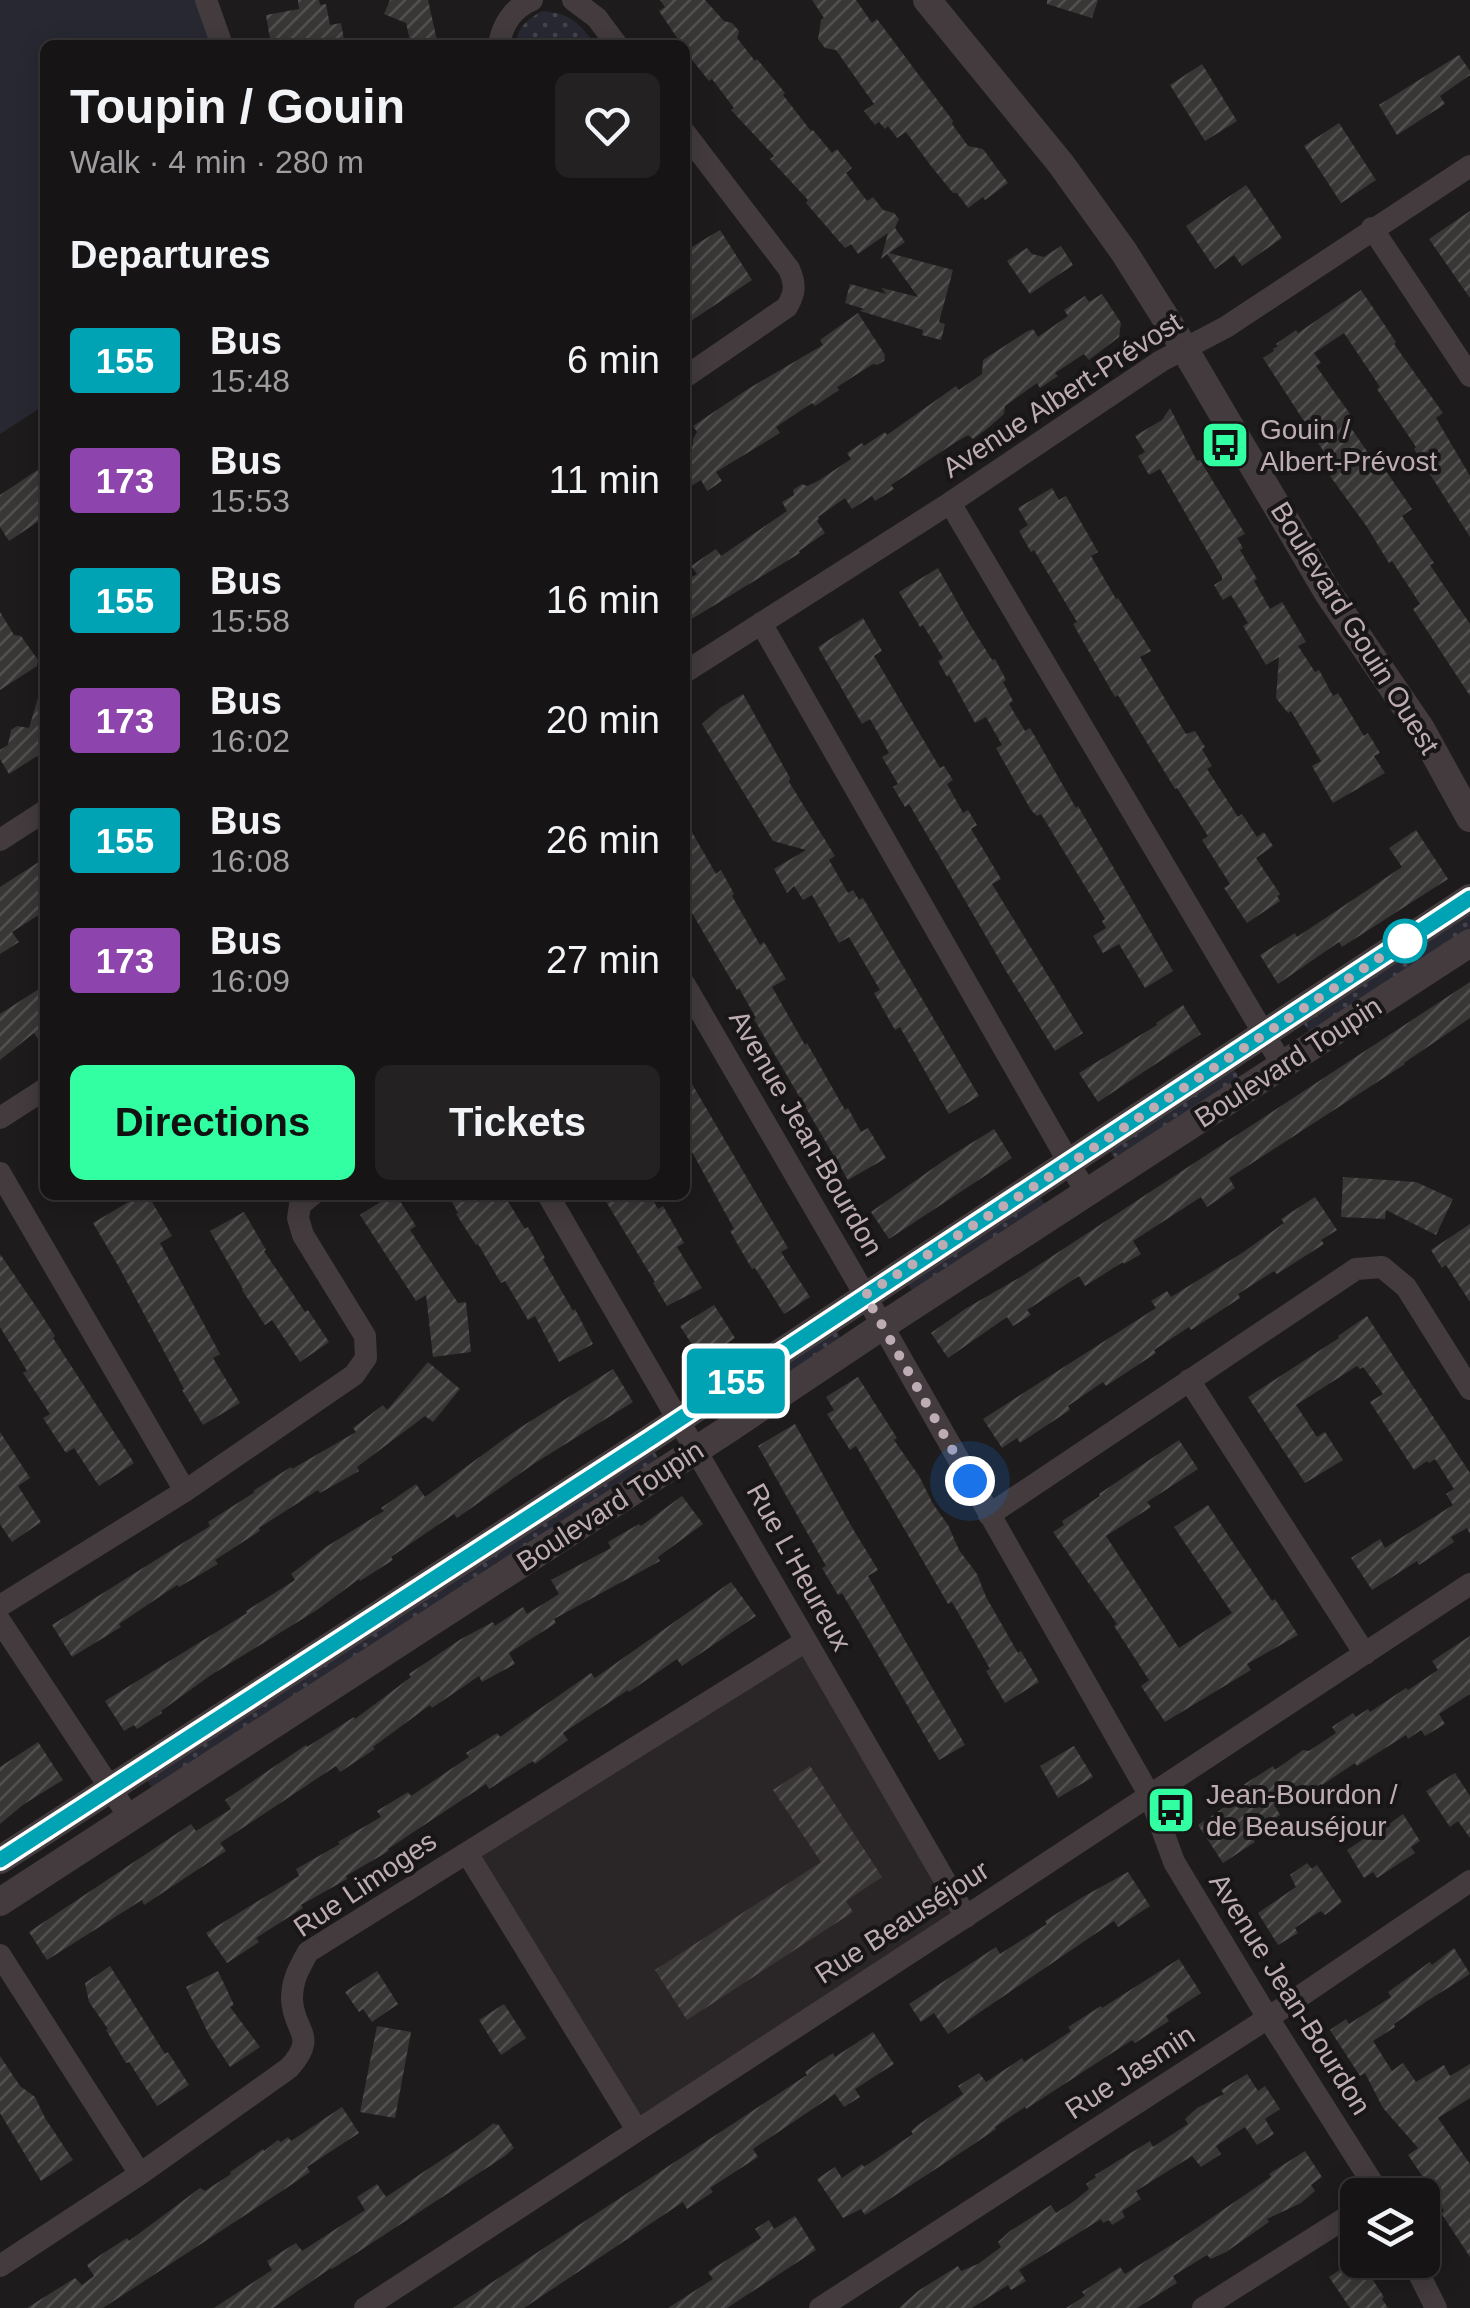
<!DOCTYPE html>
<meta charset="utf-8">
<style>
:root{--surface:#161414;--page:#232122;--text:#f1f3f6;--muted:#9e9ea0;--line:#353334;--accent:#31ffa2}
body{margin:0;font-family:Helvetica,sans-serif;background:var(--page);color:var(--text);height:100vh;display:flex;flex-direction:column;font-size:38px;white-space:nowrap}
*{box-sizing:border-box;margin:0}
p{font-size:32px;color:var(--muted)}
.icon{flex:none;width:55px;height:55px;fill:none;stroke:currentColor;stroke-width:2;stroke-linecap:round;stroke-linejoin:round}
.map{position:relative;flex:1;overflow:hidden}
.panel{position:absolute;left:40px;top:40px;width:650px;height:1160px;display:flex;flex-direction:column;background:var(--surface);border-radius:15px;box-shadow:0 5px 25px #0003,0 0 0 2px var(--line)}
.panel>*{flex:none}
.badge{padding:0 20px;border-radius:8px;font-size:35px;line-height:65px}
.buttons{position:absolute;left:1340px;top:2178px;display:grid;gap:20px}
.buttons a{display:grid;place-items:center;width:100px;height:100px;border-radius:15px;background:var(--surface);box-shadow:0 5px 25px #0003,0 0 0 2px var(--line);font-size:50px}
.you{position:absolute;width:50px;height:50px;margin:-25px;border:8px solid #fff;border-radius:50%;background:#1a73e8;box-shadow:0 0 0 15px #1a73e833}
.map>.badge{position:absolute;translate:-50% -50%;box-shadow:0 0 0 5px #fff}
h2{padding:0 30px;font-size:38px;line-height:90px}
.round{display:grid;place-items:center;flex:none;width:105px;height:105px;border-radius:15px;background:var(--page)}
.headline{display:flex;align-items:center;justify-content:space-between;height:170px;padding:0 30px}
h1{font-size:48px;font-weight:800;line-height:75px}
.primary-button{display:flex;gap:20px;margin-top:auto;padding:20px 30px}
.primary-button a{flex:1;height:115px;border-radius:15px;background:var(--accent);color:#111;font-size:40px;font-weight:800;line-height:115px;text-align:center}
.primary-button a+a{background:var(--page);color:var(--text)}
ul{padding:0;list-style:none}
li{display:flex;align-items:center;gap:30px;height:120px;padding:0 30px}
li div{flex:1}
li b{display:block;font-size:38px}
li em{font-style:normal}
li .badge{min-width:110px;font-weight:700;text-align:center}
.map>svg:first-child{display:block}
</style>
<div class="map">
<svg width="1470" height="2308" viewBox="0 0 1470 2308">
<defs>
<pattern id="grass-dots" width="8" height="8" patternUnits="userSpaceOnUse" patternTransform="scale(2.5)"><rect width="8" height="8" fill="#282833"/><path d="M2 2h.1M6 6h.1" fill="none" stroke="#45444e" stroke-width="1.8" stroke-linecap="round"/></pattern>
<pattern id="building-hatch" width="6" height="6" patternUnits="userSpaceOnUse" patternTransform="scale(2.5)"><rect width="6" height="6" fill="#393636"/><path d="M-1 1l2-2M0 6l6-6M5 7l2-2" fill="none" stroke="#545051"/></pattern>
</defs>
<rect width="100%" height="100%" fill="#1d1b1b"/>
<!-- built -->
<path fill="#2a2627" d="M806 1641 966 1917 637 2130 467 1853Z"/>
<!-- grass -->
<path fill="url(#grass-dots)" d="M542 11C572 14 578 22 596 45H516C517 27 527 20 542 11Z
M1470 911V934L1312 1036 1302 1021Z
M1232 1066 1242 1083 1119 1164 1108 1148Z
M1038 1194 1048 1210 915 1295 905 1280Z
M834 1327 844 1343 724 1421 714 1406Z
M651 1446 661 1463 155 1793 145 1777Z"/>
<!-- park -->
<path fill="#282833" d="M0 0H196L211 45H45V405L0 434Z"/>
<!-- building -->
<path fill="url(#building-hatch)" d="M298 0H319L320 5 326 4 330 25 341 23 345 45H271L266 15 299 9Z
M390 0H428L438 45H411L406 23 384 14Z
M660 0H705L724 21 732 23 739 31 737 38 755 61 757 59 785 93 783 95 811 131 813 130 832 153 837 149 852 168 846 173 867 201 873 197 883 210 894 213 899 219 895 228 905 242 889 253 953 270 939 322 945 324 941 340 922 335 923 330 860 311 864 309 845 303 850 284 886 294 882 288 918 297 887 254 881 259 888 233 858 254 851 244 845 248 806 203 808 200 770 159 774 156 731 110 734 108 712 79 709 81 685 51V45H682L659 11 665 7Z
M812 0H856L872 23 877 19 953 121 952 124 968 146 983 149 1008 183 985 200 983 197 968 208 957 193H953L931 166 906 132 897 138 888 126 885 129 879 122 875 125 864 111 874 104 836 50 825 48 818 39 821 20 824 18Z
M1047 0H1098L1092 18 1047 4Z
M1459 55 1470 71V75L1440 96 1445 104 1397 135 1379 105Z
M1202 64 1237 121 1205 141 1170 85Z
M1339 123 1376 180 1341 203 1304 146Z
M1246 185 1282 238 1242 266 1234 255 1215 269 1186 226Z
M1470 211V298L1429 239Z
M720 230 752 280 685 325V251Z
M1061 246 1073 265 1030 294 1007 261 1027 248 1032 254 1044 257Z
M1361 290 1396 342 1394 344 1443 413 1436 418 1470 476V537L1414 449 1416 447 1377 389 1380 387 1344 333 1314 353 1321 363 1316 366 1350 414 1344 418 1382 473 1386 471 1412 509 1402 516 1434 563 1430 565 1470 624V696L1413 609 1420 604 1392 561 1389 563 1367 527 1330 476 1334 474 1321 454 1324 452 1263 358 1274 351 1273 349 1278 346 1276 344 1296 330 1298 333Z
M1102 294 1121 323 1119 337 1089 360 1084 354 1055 373 1058 376 1040 388 1037 383 1005 406 1004 414 988 428 973 439 968 435 956 442 891 485 894 489 875 501 872 496 852 509 845 498 818 517 819 519 817 521 825 533 799 551 800 553 685 623V581L697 574 691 566 716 549 721 556 787 511 782 502 794 495 793 490 802 484 807 486 818 481 851 459 847 453 862 443 864 446 885 432 887 435 956 386 959 390 982 374 983 360 1026 332 1033 329 1038 337 1068 316 1064 310 1085 296 1089 302Z
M858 313 885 355 884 361 877 365 873 364 837 387 839 390 815 406 812 403 776 427 780 433 716 472 722 481 707 491 701 480 685 490V452L693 446V439L697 432 693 426 748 389 823 345 820 340Z
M1170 408 1197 461 1200 460 1245 534 1237 538 1243 548 1240 550 1257 579 1254 581 1270 609 1282 602 1306 642 1298 646 1315 672 1319 670 1333 696 1338 693 1364 736 1368 733 1380 753 1374 756 1385 773 1333 803 1312 766 1321 761 1291 711 1288 713 1276 698 1279 657 1266 665 1243 626 1248 623 1231 595 1223 600 1214 585 1222 580V577L1160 469 1149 475 1138 456 1145 452 1135 436 1162 420Z
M45 465V517L9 541 0 527V495Z
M1052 488 1059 500 1066 496 1098 552 1091 556 1116 599 1118 598 1151 651 1140 657 1186 734 1195 731 1205 747 1202 749 1212 766 1207 769 1238 817 1242 814 1257 837 1264 832 1273 846 1256 858 1280 894 1277 896 1280 901 1247 923 1224 888 1230 884 1202 840 1208 836 1177 788 1175 789 1118 695 1115 697 1073 624 1077 622 1034 550 1031 552 1019 531 1028 525 1018 508Z
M938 568 969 623 992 660 995 659 1006 680 1003 682 1013 701 1009 704 1025 731 1030 728 1076 808 1078 806 1173 971 1145 988 1119 944 1103 953 1093 936 1106 928 1102 921 1105 919 1041 814 1037 816 1031 810 996 748 1002 745 986 717 975 723 949 675 947 677 938 661 943 658 923 625 920 627 899 592Z
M0 612 14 635 21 636 38 660 37 666 0 690Z
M863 618 882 651 874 656 940 768 944 766 953 780 947 784 963 813 968 810 977 825 971 829 1001 879 992 884 1083 1033 1055 1051 1006 971 909 804 905 807 893 787 898 784 882 757 889 753 870 719 862 724 818 647Z
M41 688 45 689V751L9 774 0 759V750L8 745 11 730 17 726 29 728Z
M743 694 790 778 789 782 835 856 829 860 848 893 853 890 859 900 863 898 979 1096 949 1114 900 1027 895 1030 874 993 880 990 849 937 839 943 812 895 803 900 794 886 787 893 774 869 806 850 773 841 702 724 720 708Z
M685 820 716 874 721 870 734 894 732 896 760 945 764 942 786 979 772 987 805 1045 807 1043 845 1110 848 1108 861 1132 868 1128 886 1158 848 1180 754 1019 756 1018 739 988 737 990 685 901Z
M1416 830 1448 879 1342 947 1339 942 1278 984 1260 955 1295 933 1297 937 1402 867 1389 848Z
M45 858V911L12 932 19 942 0 954V887Z
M1470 982V1018L1404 1063 1405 1064 1229 1178 1235 1188 1207 1207 1201 1197 1133 1241 1141 1254 1124 1264 1123 1262 1085 1286 1079 1276 1027 1310 1031 1315 1013 1326 1007 1317 948 1358 931 1333 965 1309 1019 1278Z
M45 985V1050L34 1033 0 1060V1014Z
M1183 1005 1201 1034 1098 1102 1079 1073 1157 1025 1156 1023Z
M685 1072 788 1248 781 1252 810 1297 784 1314 755 1268 752 1269 730 1231 734 1229 685 1139Z
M994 1129 1012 1158 889 1239 871 1212 949 1157Z
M1343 1177 1416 1182 1453 1199 1436 1235 1386 1210 1385 1219 1341 1217Z
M140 1195H148L172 1236 160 1243 220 1354 213 1358 240 1403 203 1425 182 1390 184 1389 119 1267 93 1223Z
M391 1195H396L416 1226 410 1230 458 1303 466 1302 471 1352 433 1357 426 1295 416 1301 360 1215Z
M448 1195H504L525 1229 528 1227 545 1258 543 1259 573 1311 575 1309 593 1344 559 1362 535 1316 528 1320 505 1281 501 1283 478 1244 476 1245 456 1214 458 1213Z
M602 1195H650L658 1209 663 1206 684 1243 677 1247 702 1288 667 1306 653 1283 655 1282Z
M1315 1197 1337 1230 1321 1240 1324 1244 1277 1274 1274 1271 1238 1294 1240 1298 1191 1330 1189 1327 1154 1350 1156 1353 1106 1386 1103 1382 1068 1406 1070 1410 1020 1443 1017 1438 1002 1448 983 1419 1156 1308 1151 1301 1167 1291 1171 1297 1242 1253 1284 1223 1281 1219Z
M244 1212 266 1250 264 1251 305 1312 308 1310 329 1342 300 1362 272 1320 265 1325 242 1290 243 1289 210 1231Z
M1470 1224V1302L1446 1265 1442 1268 1431 1250Z
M0 1254 37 1308 55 1336 53 1338 134 1463 99 1486 74 1448 66 1453 43 1418 50 1414 23 1373 27 1371 0 1327Z
M714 1305 735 1338 702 1360 680 1326Z
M1367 1316 1470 1473V1534L1467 1528 1451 1537 1454 1542 1419 1565 1417 1561 1372 1590 1351 1558 1380 1539 1385 1548 1453 1505 1446 1494 1454 1489 1435 1459 1429 1463 1427 1461 1414 1470 1370 1402 1383 1394 1363 1367 1360 1369 1357 1366 1296 1405 1317 1437 1325 1432 1343 1460 1305 1483 1248 1397 1339 1338 1338 1336Z
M428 1362 460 1389 433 1422 425 1416 357 1467 359 1471 320 1493 318 1490 259 1528 260 1531 215 1560 218 1564 179 1587 177 1585 119 1624 121 1627 72 1657 52 1625 210 1526 208 1522 255 1492 253 1491 291 1467 292 1469 356 1432 353 1428 383 1405 387 1410Z
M613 1369 633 1402 535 1463 457 1518 454 1514 391 1557 393 1560 360 1581 359 1579 317 1610 211 1675 161 1711 162 1713 137 1729 134 1725 124 1731 105 1701 247 1613 246 1611 295 1580 291 1574 326 1547 384 1511 381 1508 416 1484 425 1497 518 1429Z
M858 1377 897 1438 894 1440 919 1476 933 1504 948 1525 959 1550 977 1574 986 1597 1018 1653 1021 1651 1039 1682 1005 1703 986 1671 990 1669 952 1602 948 1604 856 1446 850 1450 827 1414 834 1410 826 1397Z
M795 1424 853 1529 878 1570 868 1576 965 1745 939 1760 842 1593 838 1595 822 1568 826 1566 758 1446Z
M0 1432 30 1478 18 1486 41 1522 12 1542 0 1524Z
M1179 1440 1198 1469 1147 1502 1151 1507 1106 1536 1179 1648 1232 1613 1174 1527 1208 1505 1272 1601 1275 1599 1298 1635 1247 1664 1251 1670 1165 1722 1141 1686 1149 1680 1114 1626 1117 1624 1053 1532 1064 1525 1062 1521 1100 1496 1099 1494Z
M682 1496 703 1524 658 1557 660 1561 554 1619 556 1623 509 1653 515 1664 482 1682 479 1676 432 1708 430 1705 373 1747 375 1749 340 1772 336 1766 220 1843 226 1851 144 1905 142 1900 47 1960 29 1932 191 1824 196 1831 231 1809 225 1800 306 1745 307 1747 354 1717 355 1719 411 1677 409 1674 461 1639 493 1622 495 1626 523 1607 527 1614 559 1594 551 1580 611 1548 608 1542 639 1524 641 1526Z
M731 1582 756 1616 682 1666 677 1659 629 1692 628 1690 563 1733 568 1740 535 1764 533 1761 489 1789 486 1784 388 1849 389 1851 346 1876 347 1879 301 1905 303 1908 256 1938 259 1942 227 1963 206 1933 299 1876 296 1869 340 1844 338 1842 381 1817 377 1811 408 1792 411 1796 469 1757 466 1753 497 1733 500 1737 591 1673 595 1678Z
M1470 1636V1694L1439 1714 1445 1724 1425 1736 1421 1730 1408 1739 1406 1735 1357 1766 1355 1763 1322 1785 1321 1784 1311 1790 1308 1786 1275 1806 1280 1815 1250 1835 1255 1842 1223 1863 1198 1825 1241 1796 1237 1789 1273 1766 1275 1770 1303 1750 1309 1751 1336 1733 1332 1727 1353 1713 1356 1717 1368 1709 1370 1712 1406 1688 1408 1690 1438 1670 1432 1661Z
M38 1742 63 1780 24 1804 0 1824V1767Z
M1074 1746 1093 1777 1058 1798 1040 1766Z
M810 1766 882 1877 846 1901 853 1912 687 2020 655 1970 821 1862 773 1790Z
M1455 1773 1470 1796V1838L1458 1821 1450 1827 1426 1791Z
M1403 1814 1420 1841 1411 1847 1415 1853 1377 1878 1373 1872 1364 1878 1347 1850 1374 1832 1375 1834Z
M1307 1863 1312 1869 1317 1865 1342 1902 1325 1915 1321 1911 1308 1919 1295 1928 1298 1933 1278 1945 1258 1913 1296 1887 1290 1875Z
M1128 1872 1150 1906 1118 1927 1114 1921 948 2034 934 2013 921 2022 909 2004 996 1947 1000 1954 1047 1924 1045 1921 1081 1898Z
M1454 1948 1470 1974 1424 2003 1394 2024 1395 2027 1373 2041 1392 2071 1403 2063 1416 2082 1444 2065 1450 2076 1470 2064V2098L1438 2118 1470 2164V2257L1441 2213 1444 2211 1438 2199 1408 2155 1418 2148 1383 2108 1365 2073 1360 2076 1330 2030 1346 2019 1349 2024 1391 1997 1388 1992 1430 1962 1432 1965Z
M1179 1959 1201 1993 1166 2016 1169 2021 1135 2043 1132 2040 1026 2109 1025 2107 995 2127 996 2129 968 2148 865 2215 861 2209 843 2218 817 2179 835 2167 842 2178 862 2164 864 2167 913 2134 911 2131 918 2125 963 2094 958 2086 979 2073 986 2082 1022 2058 1024 2062 1071 2031 1068 2027 1101 2006 1102 2008Z
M110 1966 165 2054 168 2052 189 2085 157 2106 129 2062 126 2063 106 2030 108 2029 89 2002 85 1983Z
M218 1971 234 2005 230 2007 260 2047 230 2067 209 2035 186 1987Z
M377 1971 398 2004 372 2022 363 2009 359 2012 345 1992Z
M504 2004 526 2038 501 2055 479 2020Z
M377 2026 411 2032 395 2118 360 2112Z
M873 2032 894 2064 855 2089 860 2097 844 2107 835 2094 753 2149 758 2157 710 2188 713 2192 687 2209 683 2202 524 2308H453L807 2075 805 2072 819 2062 833 2053 835 2057Z
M0 2056 20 2086 35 2097 45 2118 73 2160 41 2181 0 2113Z
M1247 2074 1258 2091 1265 2086 1280 2109 1265 2119 1274 2134 1257 2145 1245 2127 1216 2146 1221 2154 1201 2167 1192 2156 1136 2191 1141 2199 1122 2211 1125 2217 1112 2225 1109 2220 1103 2223 1101 2219 1019 2270 1026 2281 1011 2290 1008 2285 972 2308H899L918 2291 958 2266 961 2271 978 2264 1001 2247 998 2242 1010 2231 1051 2205 1056 2213 1074 2201 1089 2189 1086 2184 1096 2177 1095 2175 1150 2141 1153 2147 1188 2124 1185 2119 1197 2108 1224 2094 1221 2090Z
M342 2107 359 2133 307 2167 310 2172 285 2189 103 2308H27L75 2278 82 2285 94 2276 87 2265 102 2254 127 2238 129 2241 200 2188 205 2191 231 2174 230 2172 263 2149 264 2151 278 2140 281 2142 288 2137 291 2141Z
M494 2123 496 2125 498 2124 514 2148 505 2156 332 2269 331 2268 273 2308H214L272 2270 267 2261 296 2243 302 2251 365 2210 357 2197 377 2184 386 2197 473 2139Z
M1305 2151 1322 2177 1311 2185 1315 2191 1301 2203 1267 2219 1269 2222 1226 2252 1211 2259 1207 2255 1173 2276 1177 2283 1137 2308H1066L1085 2296 1082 2292 1120 2267 1125 2274 1179 2240 1271 2177 1269 2174Z
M795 2216 816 2250 727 2308H668L713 2279 708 2272 761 2238 755 2229 769 2220 774 2229Z
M1353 2261 1361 2274 1367 2271 1384 2297 1382 2299 1388 2308H1350L1329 2277Z"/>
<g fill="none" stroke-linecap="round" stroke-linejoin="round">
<!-- minor -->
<path stroke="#433b3d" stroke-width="22" d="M206 0 222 45
M573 0 597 18 617 45
M499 45C502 25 513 8 532 0
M685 133 789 269C796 285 795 293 787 307L685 377
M1372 228 1470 376
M950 503 1283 1066
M761 623 1087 1194
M685 672 950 503 1161 361 1226 327 1470 166
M0 840 45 811
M685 985 865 1295 1150 1796 1174 1862 1268 2018 1380 2195
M0 1118 45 1089
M0 1173 185 1491
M548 1195 966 1917
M1189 1380 1365 1654
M989 1515 1356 1269 1382 1267 1406 1287 1470 1389
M0 1606 185 1491 354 1375 366 1358 365 1336 303 1235 298 1218 300 1205 312 1195
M0 1621 130 1818
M467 1853 637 2130
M0 1955 140 2174
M1412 2260 1436 2308
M0 2266 140 2174 289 2068C319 2035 293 2032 292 1999 292 1980 299 1968 308 1952L806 1641
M365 2308 994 1898 1470 1584
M820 2308 1268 2018 1470 1881
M1203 2308 1358 2210"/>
<!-- tertiary -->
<path stroke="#433b3d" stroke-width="28" d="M927 0 1061 164 1124 252 1175 333 1328 593 1421 729 1470 818
M0 1860 648 1440 1470 898
M0 1902 727 1430 882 1326 1470 943"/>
</g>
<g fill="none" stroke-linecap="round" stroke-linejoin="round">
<!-- line casing -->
<g stroke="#fff" stroke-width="22">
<path id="line" d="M0 1860 648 1440 1470 898"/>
</g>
<!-- line -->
<use href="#line" stroke="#00a3b4" stroke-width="15"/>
<!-- walk -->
<path stroke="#beacb4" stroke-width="10" stroke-dasharray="0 18" d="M970 1481 865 1295 1069 1164 1405 941"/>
</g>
<!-- icons -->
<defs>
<g id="bus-square" transform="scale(2.5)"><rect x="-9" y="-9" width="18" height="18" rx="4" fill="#31ffa2" stroke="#181616"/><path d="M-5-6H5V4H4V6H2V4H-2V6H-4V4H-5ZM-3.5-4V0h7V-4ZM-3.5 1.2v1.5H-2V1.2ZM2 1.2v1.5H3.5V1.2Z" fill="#111"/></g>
</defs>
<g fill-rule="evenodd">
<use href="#bus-square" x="1225" y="445"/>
<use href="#bus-square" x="1171" y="1810"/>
</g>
<!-- markers -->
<circle fill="#fff" stroke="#00a3b4" stroke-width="5" cx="1405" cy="941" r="20"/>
<g text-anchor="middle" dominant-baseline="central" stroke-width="8" stroke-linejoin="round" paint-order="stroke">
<!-- street labels -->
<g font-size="28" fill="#beacb4" stroke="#181616">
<text transform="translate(1062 395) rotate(-33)">Avenue Albert-Prévost</text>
<text transform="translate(1355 628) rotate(58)">Boulevard Gouin Ouest</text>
<text transform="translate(1288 1062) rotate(-33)">Boulevard Toupin</text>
<text transform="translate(806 1133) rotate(60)">Avenue Jean-Bourdon</text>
<text transform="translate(610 1506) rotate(-33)">Boulevard Toupin</text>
<text transform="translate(799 1567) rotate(61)">Rue L'Heureux</text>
<text transform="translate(365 1884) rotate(-34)">Rue Limoges</text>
<text transform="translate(902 1922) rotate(-33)">Rue Beauséjour</text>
<text transform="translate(1290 1994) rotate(58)">Avenue Jean-Bourdon</text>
<text transform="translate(1130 2072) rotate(-33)">Rue Jasmin</text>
</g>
<!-- poi labels -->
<g font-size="28" fill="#beacb4" stroke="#181616" text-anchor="start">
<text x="1260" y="429">Gouin /<tspan x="1260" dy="32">Albert-Prévost</tspan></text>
<text x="1206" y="1794">Jean-Bourdon /<tspan x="1206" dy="32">de Beauséjour</tspan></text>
</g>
</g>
</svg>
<div class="buttons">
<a><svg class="icon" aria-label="layers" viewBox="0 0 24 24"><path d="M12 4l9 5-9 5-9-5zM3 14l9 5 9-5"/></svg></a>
</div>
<div class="you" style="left:970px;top:1481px"></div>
<b class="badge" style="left:736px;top:1381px;background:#00a3b4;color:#fff">155</b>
<section class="panel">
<div class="headline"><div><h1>Toupin / Gouin</h1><p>Walk · 4 min · 280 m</p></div><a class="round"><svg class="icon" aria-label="heart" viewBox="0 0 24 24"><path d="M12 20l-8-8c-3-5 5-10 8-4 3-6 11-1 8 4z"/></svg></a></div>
<h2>Departures</h2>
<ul>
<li><span class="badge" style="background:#00a3b4;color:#fff">155</span><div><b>Bus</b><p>15:48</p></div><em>6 min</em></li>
<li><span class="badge" style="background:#8e44ad;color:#fff">173</span><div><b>Bus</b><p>15:53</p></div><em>11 min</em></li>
<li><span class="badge" style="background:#00a3b4;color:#fff">155</span><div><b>Bus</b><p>15:58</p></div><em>16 min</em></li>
<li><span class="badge" style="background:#8e44ad;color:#fff">173</span><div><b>Bus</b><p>16:02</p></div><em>20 min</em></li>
<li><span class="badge" style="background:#00a3b4;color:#fff">155</span><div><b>Bus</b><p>16:08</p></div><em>26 min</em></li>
<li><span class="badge" style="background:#8e44ad;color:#fff">173</span><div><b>Bus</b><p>16:09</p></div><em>27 min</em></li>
</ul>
<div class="primary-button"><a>Directions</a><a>Tickets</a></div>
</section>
</div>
